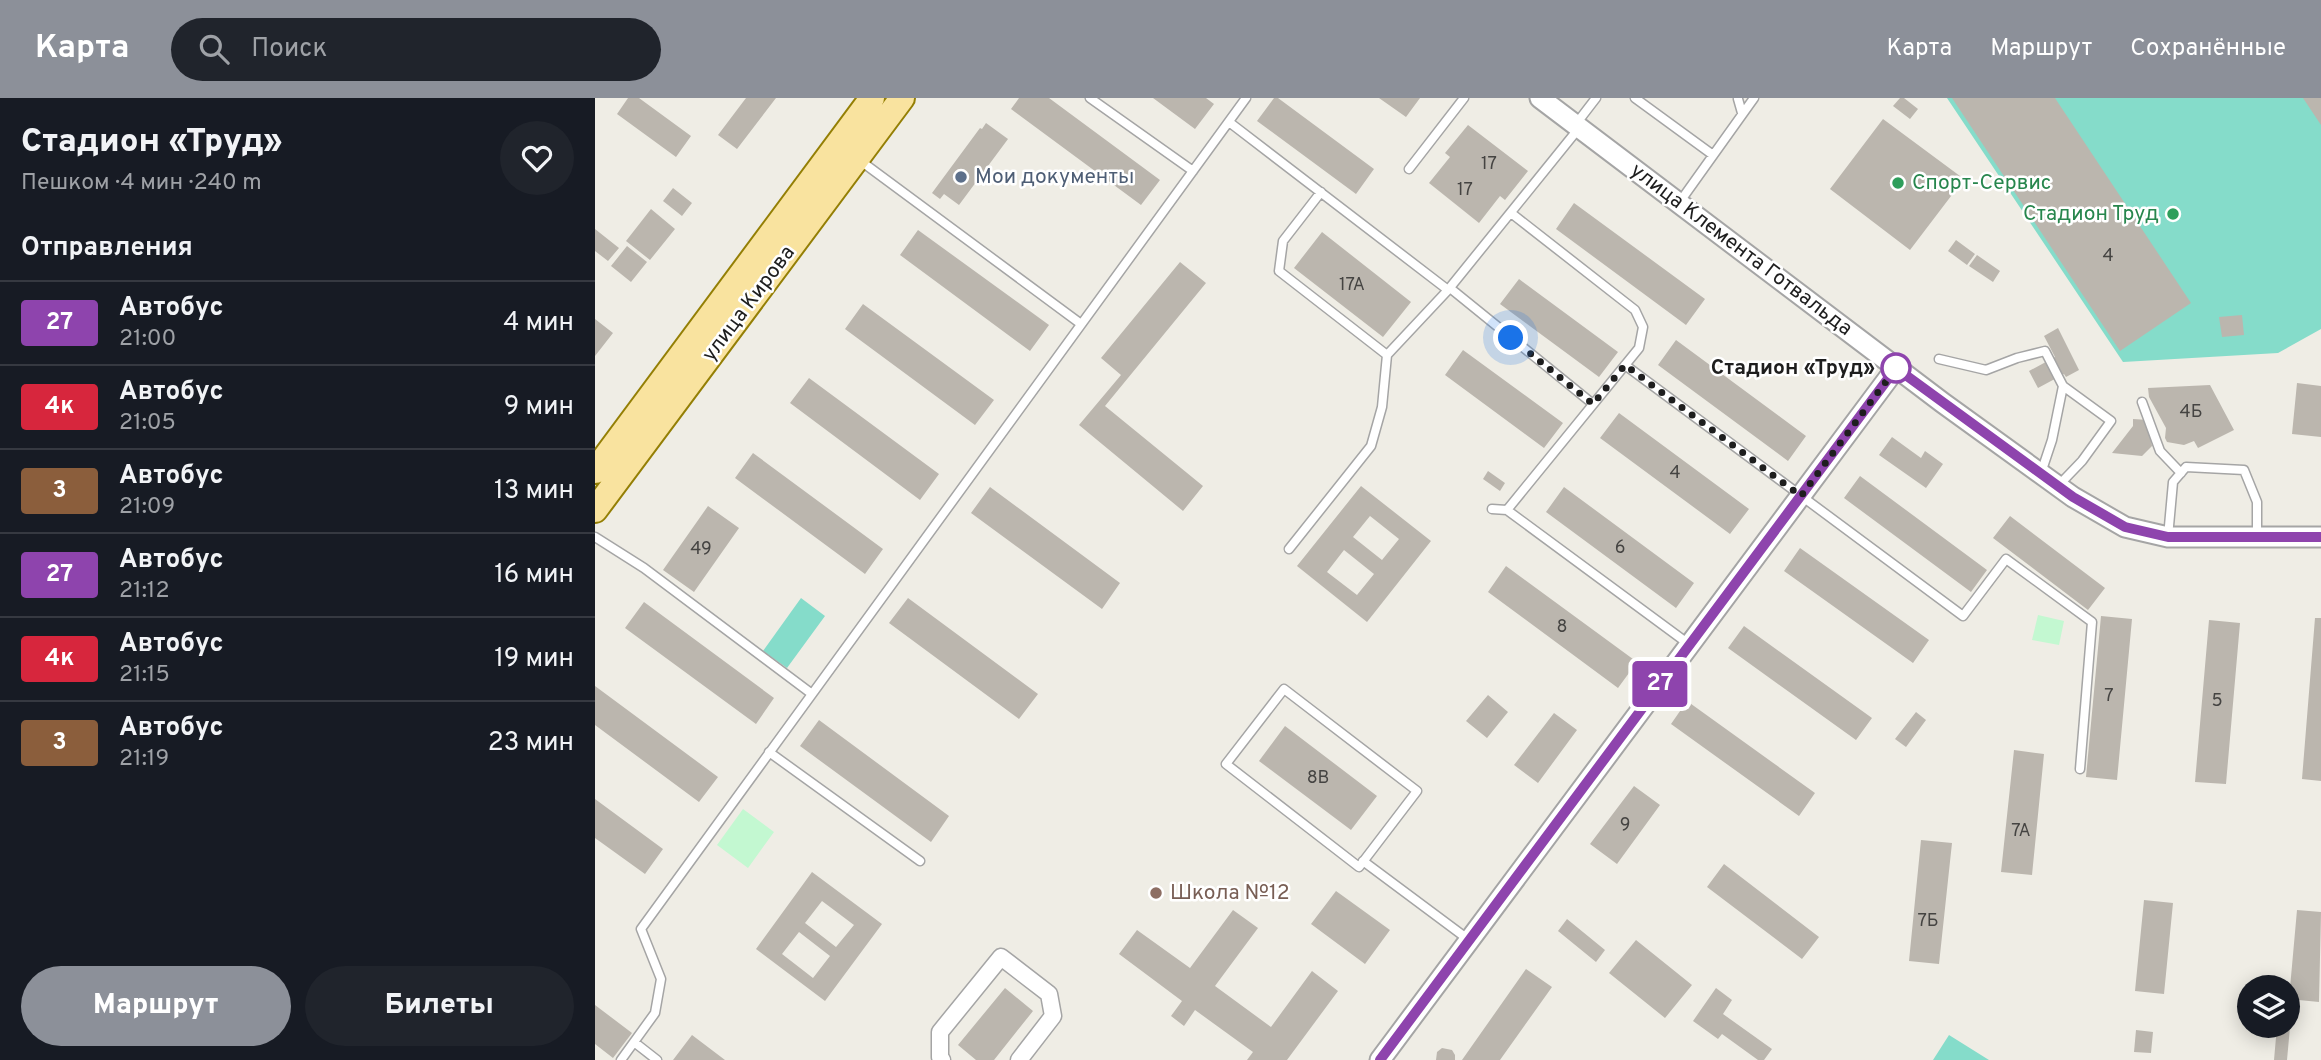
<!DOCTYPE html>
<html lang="ru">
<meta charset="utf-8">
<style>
:root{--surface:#171b24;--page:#20242c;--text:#f1f3f6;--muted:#9ea1a6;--line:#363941;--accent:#8c9099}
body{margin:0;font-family:Overpass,sans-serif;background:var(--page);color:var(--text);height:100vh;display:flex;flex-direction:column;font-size:26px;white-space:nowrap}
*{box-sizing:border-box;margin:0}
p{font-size:23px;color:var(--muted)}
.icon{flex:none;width:38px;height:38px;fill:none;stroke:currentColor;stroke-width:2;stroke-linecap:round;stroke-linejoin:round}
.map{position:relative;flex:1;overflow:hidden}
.side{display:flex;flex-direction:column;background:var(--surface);width:595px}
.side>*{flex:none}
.badge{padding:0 14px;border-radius:5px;font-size:24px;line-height:46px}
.controls{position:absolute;left:1642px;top:877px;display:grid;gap:14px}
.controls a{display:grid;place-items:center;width:63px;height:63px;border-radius:50%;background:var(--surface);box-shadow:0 4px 18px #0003;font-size:35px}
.you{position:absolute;width:35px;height:35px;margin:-18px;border:5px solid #fff;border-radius:50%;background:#1a73e8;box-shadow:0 0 0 10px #1a73e833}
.map>.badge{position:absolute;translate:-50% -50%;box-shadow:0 0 0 4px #fff}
h2{padding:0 21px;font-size:26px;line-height:63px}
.round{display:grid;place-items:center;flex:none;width:74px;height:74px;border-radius:37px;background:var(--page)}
.headline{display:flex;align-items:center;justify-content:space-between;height:119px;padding:0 21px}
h1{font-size:33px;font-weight:800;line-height:52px}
.primary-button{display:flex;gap:14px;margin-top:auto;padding:14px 21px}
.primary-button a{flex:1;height:80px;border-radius:42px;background:var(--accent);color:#fff;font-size:28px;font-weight:800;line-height:80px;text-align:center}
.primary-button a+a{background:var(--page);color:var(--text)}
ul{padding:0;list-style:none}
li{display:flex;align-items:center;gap:21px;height:84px;padding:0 21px;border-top:2px solid var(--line)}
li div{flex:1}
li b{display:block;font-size:26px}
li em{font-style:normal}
li .badge{min-width:77px;font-weight:700;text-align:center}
header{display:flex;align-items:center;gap:42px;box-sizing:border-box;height:98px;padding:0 35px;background:var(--accent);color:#fff}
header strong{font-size:33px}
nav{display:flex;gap:38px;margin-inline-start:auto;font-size:24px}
.search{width:490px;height:63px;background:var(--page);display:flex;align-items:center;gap:18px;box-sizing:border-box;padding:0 24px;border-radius:38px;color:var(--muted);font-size:26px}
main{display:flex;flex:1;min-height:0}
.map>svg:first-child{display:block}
</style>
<header>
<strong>Карта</strong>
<div class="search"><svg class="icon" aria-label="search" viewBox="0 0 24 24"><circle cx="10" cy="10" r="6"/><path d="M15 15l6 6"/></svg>Поиск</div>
<nav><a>Карта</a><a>Маршрут</a><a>Сохранённые</a></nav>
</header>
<main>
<section class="side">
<div class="headline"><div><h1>Стадион «Труд»</h1><p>Пешком · 4 мин · 240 m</p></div><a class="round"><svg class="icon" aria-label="heart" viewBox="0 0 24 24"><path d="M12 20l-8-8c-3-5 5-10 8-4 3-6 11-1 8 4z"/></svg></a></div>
<h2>Отправления</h2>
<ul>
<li><span class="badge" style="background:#8e44ad;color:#fff">27</span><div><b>Автобус</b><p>21:00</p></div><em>4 мин</em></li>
<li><span class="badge" style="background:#d7263d;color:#fff">4к</span><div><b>Автобус</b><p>21:05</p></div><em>9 мин</em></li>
<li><span class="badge" style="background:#8b5e3c;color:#fff">3</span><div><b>Автобус</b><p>21:09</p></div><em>13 мин</em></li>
<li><span class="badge" style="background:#8e44ad;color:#fff">27</span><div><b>Автобус</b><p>21:12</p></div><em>16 мин</em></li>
<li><span class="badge" style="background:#d7263d;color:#fff">4к</span><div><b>Автобус</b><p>21:15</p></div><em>19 мин</em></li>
<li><span class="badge" style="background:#8b5e3c;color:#fff">3</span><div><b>Автобус</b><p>21:19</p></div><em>23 мин</em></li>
</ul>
<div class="primary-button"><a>Маршрут</a><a>Билеты</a></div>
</section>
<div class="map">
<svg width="1726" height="962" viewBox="0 0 1726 962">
<rect width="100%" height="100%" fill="#efede5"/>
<!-- park -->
<path fill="#c3f8d1" d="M1443 517 1469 523 1464 547 1437 542Z
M148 711 179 734 153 770 122 747Z"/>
<!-- pitch -->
<path fill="#85dcca" d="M1352 0H1726V231L1683 255 1528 264Z
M206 500 230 518 192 570 168 553Z
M1354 937 1394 962H1338Z"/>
<!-- building -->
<path fill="#bbb6ae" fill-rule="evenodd" d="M33 0H44L96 38 81 59 22 16Z
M151 0H181L142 51 123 37Z
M424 0H454L565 82 546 107 416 11Z
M558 0H611L619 6 600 31Z
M679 0H683L779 71 761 96 662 23Z
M784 0H825L811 19Z
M1305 0H1309L1323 11 1315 21 1298 8Z
M1357 0H1460L1596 205 1525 253Z
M1708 0H1726V27Z
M1288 21 1369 81 1315 152 1235 91Z
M391 25 413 41 364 107 349 96 345 101 337 95 385 30 387 31Z
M873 27 933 73 910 102 905 98 884 125 834 85 855 59 850 55Z
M78 90 97 105 87 118 68 103Z
M979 105 1110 201 1091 227 961 131Z
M56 111 80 131 55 162 31 143Z
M0 131 24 150 13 163 0 153Z
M323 132 454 227 435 253 305 157Z
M727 134 816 204 788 239 699 170Z
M1361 142 1380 156 1372 167 1353 153Z
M32 148 52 164 36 184 16 168Z
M1382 157 1405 173 1398 184 1374 168Z
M585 164 611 185 510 308 608 388 588 413 484 327 526 277 506 260Z
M924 181 1023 254 1004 279 905 206Z
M268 206 399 302 380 327 250 231Z
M1647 217 1649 237 1627 239 1624 219Z
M0 221 18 235 0 258Z
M1463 230 1484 272 1471 279 1469 276 1443 290 1434 273 1460 259 1449 238Z
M1081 242 1211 338 1193 363 1063 267Z
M868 252 968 325 949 350 850 277Z
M214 280 344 376 325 402 195 305Z
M1702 285 1726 288V339L1697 336Z
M1615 287 1639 332 1603 350 1599 343 1589 347 1572 344 1570 340 1571 330 1554 299 1553 290Z
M1024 315 1154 411 1135 436 1005 340Z
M1538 321 1553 322 1557 348 1547 358 1517 355 1538 328Z
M1297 339 1326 360 1330 353 1348 366 1331 390 1284 357Z
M158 355 288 451 270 476 140 380Z
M893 373 910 385 905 393 888 381Z
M1265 378 1392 472 1376 494 1249 400Z
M766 388 836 443 772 524 702 468ZM775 418 804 441 787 462 758 439ZM749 452 779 476 762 497 732 474Z
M395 389 525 485 507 511 376 415Z
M969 389 1099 485 1081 510 951 414Z
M113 408 144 430 99 494 68 472Z
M1415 418 1510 490 1493 512 1398 440Z
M1205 450 1334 542 1318 565 1189 473Z
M911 468 1042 564 1023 590 893 494Z
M313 500 443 596 424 621 294 525Z
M49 504 179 600 161 626 30 530Z
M1506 518 1537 521 1522 682 1491 679Z
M1720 520H1726V683L1707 681Z
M1614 522 1645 525 1631 686 1600 684Z
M1149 528 1277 620 1261 642 1133 550Z
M0 588 123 679 104 704 0 627Z
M893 597 913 614 892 640 871 623Z
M1092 603 1220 695 1204 718 1076 626Z
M1321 614 1331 622 1311 649 1300 641Z
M959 615 982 632 943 685 919 667Z
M224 622 354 718 336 744 205 648Z
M690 628 782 698 756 732 664 663Z
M1419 652 1449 656 1437 777 1406 774Z
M1039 688 1065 707 1022 766 995 746Z
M0 701 68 751 50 776 0 740Z
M1326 742 1357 745 1344 866 1314 863Z
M1129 766 1224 839 1207 861 1112 789Z
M217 774 287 826 230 903 161 851ZM227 803 259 827 241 849 210 825ZM204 834 235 858 218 880 187 856Z
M741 793 795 832 770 866 716 826Z
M1549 802 1578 805 1569 896 1540 893Z
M638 812 663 830 620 888 676 929 717 873 743 893 692 962H652L658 954 600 912 589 928 576 918 587 903 524 856 542 832 595 870Z
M1702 812 1726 814 1724 904 1694 901Z
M972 821 1010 852 1001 864 963 833Z
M1041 842 1097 887 1070 920 1014 875Z
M931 871 957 889 905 962H867Z
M410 890 438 913 399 962H381L363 947Z
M1121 890 1137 902 1128 916 1177 951 1169 962H1163L1127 936 1123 941 1098 923Z
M0 907 37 935 18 960 0 946Z
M1682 928 1695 929 1692 962H1679Z
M1541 932 1558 934 1556 955 1539 954Z
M97 937 130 962H78Z
M847 950 857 952 860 957V962H841L842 954Z"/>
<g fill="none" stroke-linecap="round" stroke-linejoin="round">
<!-- service casing -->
<g stroke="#a5a5a5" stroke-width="11">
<path id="service" d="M495 0 598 73
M1040 0 1118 57
M1143 1 1147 15
M634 24 853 192 984 30
M981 26 1001 0
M263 61 486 226
M814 71 869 0
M726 94 688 143 684 173 792 257 853 192
M1084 105 1159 0
M855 190 998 306
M1344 261 1391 272 1422 260 1450 253 1468 288 1457 342 1446 375
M1030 267 1368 518 1411 461 1497 524 1485 671
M1547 304 1565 353 1586 375
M1463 388 1487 363 1516 323 1468 288
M897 411 912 412 1044 250 1048 229 1040 212 916 115
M912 412 1095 547
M0 439 49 470 217 596
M1573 439 1578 384 1591 369 1649 372 1662 404V440
M694 451 776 348 787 309 792 257
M689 591 822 693 764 769 631 666Z
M174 654 325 763
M768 763 874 842
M39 944 62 962
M26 962 60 915 66 881 46 831 651 0"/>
</g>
<!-- minor casing -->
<g stroke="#a5a5a5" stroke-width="19">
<path id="minor" d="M347 962 345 959V934L406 859 454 896 458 918 424 962"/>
</g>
<!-- tertiary casing -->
<g stroke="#a5a5a5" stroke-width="23">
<path id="tertiary" d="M945 0 1348 305 1478 399 1530 429 1573 439H1726
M785 962 1301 270"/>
</g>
<!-- primary casing -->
<g stroke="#947f05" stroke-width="28">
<path id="primary" d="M0 373 277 0
M0 412 307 0"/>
</g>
<!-- service -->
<use href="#service" stroke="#fff" stroke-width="8"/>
<!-- minor -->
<use href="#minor" stroke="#fff" stroke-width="16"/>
<!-- tertiary -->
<use href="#tertiary" stroke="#fff" stroke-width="19"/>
<!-- primary -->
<use href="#primary" stroke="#f9e39f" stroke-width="24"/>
</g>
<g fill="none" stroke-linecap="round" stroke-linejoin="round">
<!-- line casing -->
<g stroke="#fff" stroke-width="16">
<path id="line" d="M785 962 1301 270 1478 399 1530 429 1573 439H1726"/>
</g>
<!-- line -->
<use href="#line" stroke="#8e44ad" stroke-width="10"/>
<!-- walk -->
<path stroke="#1e1e1e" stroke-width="7" stroke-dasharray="0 12.6" d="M916 240 998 306 1030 267 1206 398 1301 270"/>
</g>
<!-- markers -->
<circle fill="#5c6f8a" stroke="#fff" stroke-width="2.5" cx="366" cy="79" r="7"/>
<g fill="#2e9e5b" stroke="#fff" stroke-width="2.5">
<circle cx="1303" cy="85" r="7"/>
<circle cx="1578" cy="116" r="7"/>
</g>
<circle fill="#fff" stroke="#8e44ad" stroke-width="3.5" cx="1301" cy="270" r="14"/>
<circle fill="#8d6e63" stroke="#fff" stroke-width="2.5" cx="561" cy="795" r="7"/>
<g text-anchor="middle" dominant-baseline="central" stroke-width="5" stroke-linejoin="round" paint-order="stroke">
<!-- number labels -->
<g font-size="18" fill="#454442">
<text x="894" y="66">17</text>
<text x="870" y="92">17</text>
<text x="1513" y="158">4</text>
<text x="757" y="187">17А</text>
<text x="1596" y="314">4Б</text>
<text x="1080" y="375">4</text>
<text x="1025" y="450">6</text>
<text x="106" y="451">49</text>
<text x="967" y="529">8</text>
<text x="1514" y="598">7</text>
<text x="1622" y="603">5</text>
<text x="723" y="680">8В</text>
<text x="1030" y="727">9</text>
<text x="1426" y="733">7А</text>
<text x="1333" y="823">7Б</text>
</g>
<!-- service labels -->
<g font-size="21" fill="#4e5e75" stroke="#fff" text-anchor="start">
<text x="380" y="79">Мои документы</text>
</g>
<!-- leisure labels -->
<g font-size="21" fill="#27864d" stroke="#fff" text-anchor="start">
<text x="1317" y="85">Спорт-Сервис</text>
<text x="1564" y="116" text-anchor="end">Стадион Труд</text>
</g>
<!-- street labels -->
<g font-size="21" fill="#1e1e1e" stroke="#fff">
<text transform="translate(1146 152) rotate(37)">улица Клемента Готвальда</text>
<text transform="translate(154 206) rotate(-53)">улица Кирова</text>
</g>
<!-- stop labels -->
<g font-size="21" font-weight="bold" fill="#1e1e1e" stroke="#fff" text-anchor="end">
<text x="1280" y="270">Стадион «Труд»</text>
</g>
<!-- education labels -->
<g font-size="21" fill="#785e54" stroke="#fff" text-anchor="start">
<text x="575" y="795">Школа №12</text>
</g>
</g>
</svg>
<div class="controls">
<a><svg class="icon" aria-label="layers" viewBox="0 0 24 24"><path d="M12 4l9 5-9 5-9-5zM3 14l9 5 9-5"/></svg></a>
</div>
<div class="you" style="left:916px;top:240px"></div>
<b class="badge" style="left:1065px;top:586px;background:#8e44ad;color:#fff">27</b>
</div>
</main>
